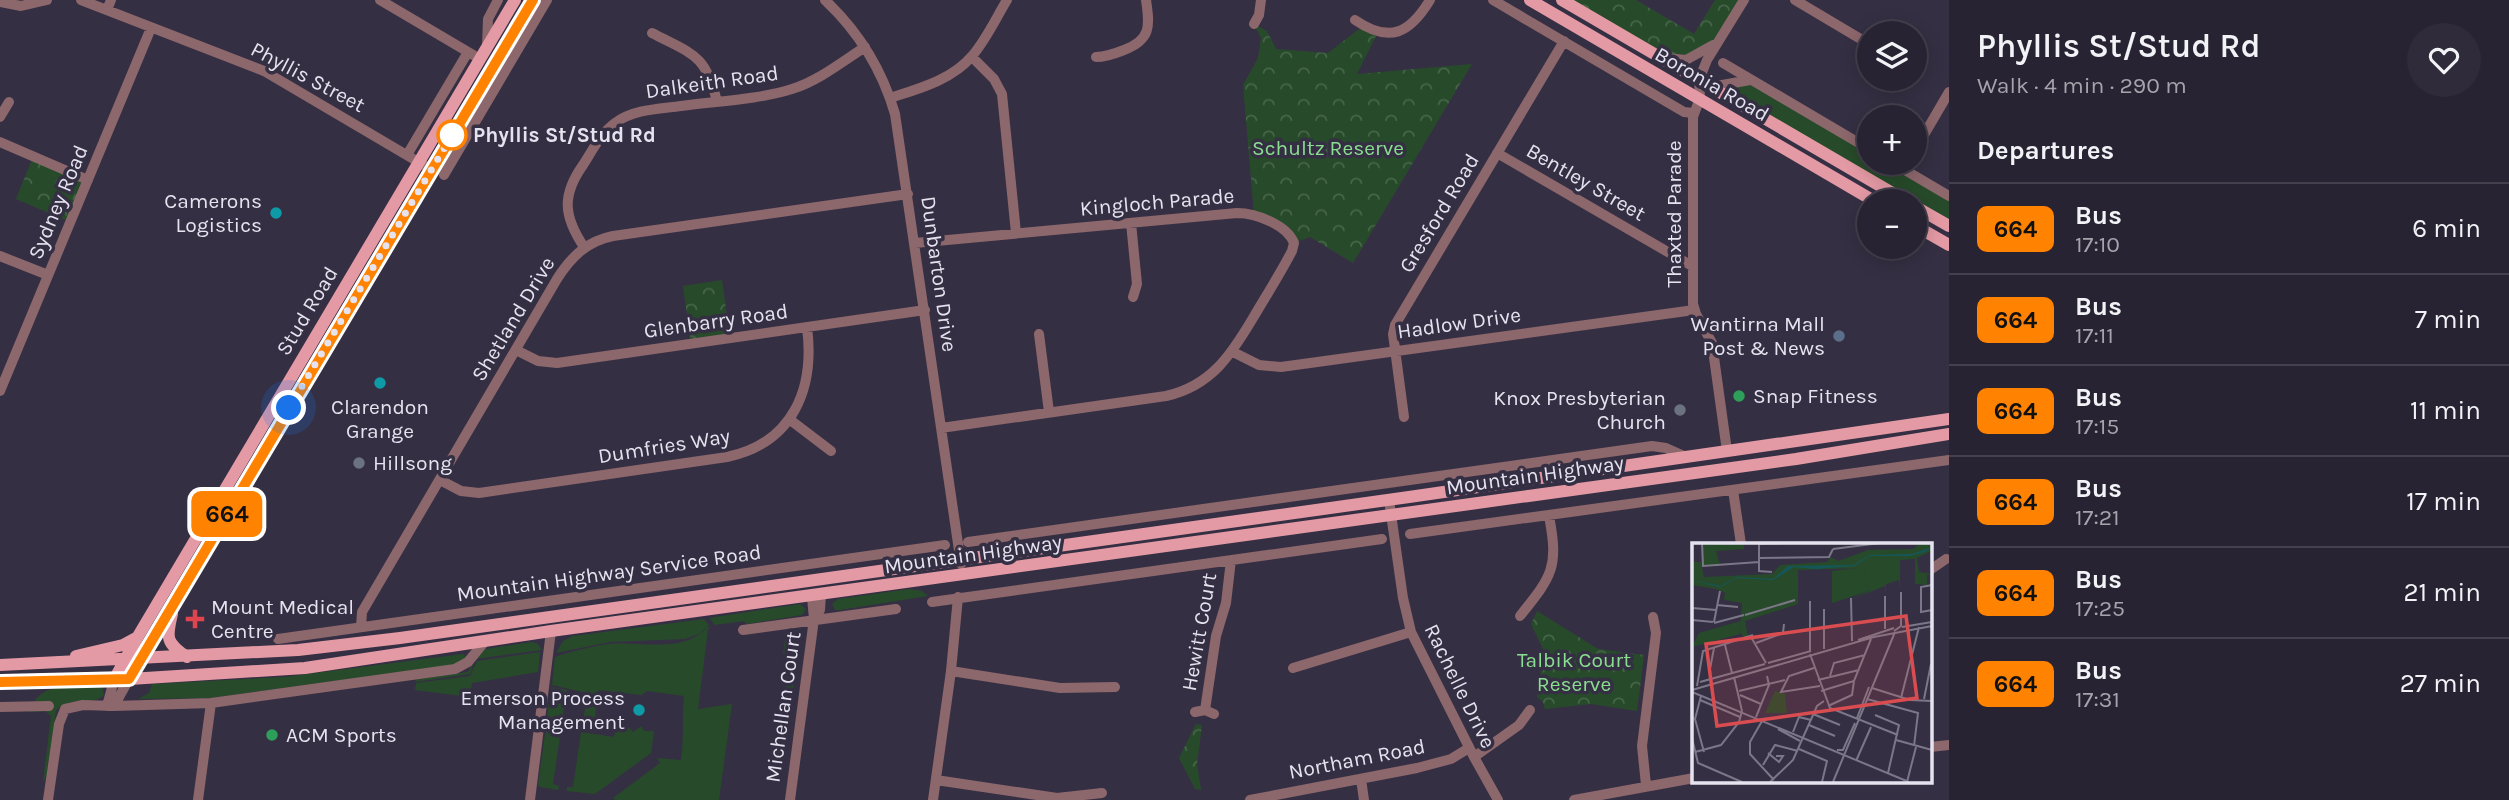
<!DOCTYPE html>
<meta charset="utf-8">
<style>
:root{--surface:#282332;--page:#302b3a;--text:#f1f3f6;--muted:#a5a4ac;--line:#44404d}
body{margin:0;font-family:Karla,sans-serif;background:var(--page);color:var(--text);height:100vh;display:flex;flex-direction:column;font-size:26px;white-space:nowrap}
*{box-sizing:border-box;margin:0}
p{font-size:23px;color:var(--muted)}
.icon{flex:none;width:38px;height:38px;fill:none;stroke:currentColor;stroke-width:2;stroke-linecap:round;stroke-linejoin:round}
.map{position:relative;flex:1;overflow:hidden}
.panel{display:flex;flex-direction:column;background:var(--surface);width:560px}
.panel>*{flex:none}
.badge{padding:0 14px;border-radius:10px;font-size:24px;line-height:46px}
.tools{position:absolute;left:1857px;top:21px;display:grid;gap:14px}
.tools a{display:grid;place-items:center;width:70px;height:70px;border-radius:50%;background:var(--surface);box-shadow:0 4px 18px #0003,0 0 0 2px var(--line);font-size:35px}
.you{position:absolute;width:35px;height:35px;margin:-18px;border:5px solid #fff;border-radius:50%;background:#1a73e8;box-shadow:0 0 0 10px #1a73e833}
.map>.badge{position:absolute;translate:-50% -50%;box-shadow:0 0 0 4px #fff}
h2{padding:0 28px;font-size:26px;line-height:63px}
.round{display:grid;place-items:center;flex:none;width:74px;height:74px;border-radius:37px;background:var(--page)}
.head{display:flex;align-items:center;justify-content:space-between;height:119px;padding:0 28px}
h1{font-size:33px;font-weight:600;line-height:52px}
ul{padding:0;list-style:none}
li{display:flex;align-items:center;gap:21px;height:91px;padding:0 28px;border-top:2px solid var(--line)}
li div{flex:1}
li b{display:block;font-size:26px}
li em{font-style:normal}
li .badge{min-width:77px;font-weight:700;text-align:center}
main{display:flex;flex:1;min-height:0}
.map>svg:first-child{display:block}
</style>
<main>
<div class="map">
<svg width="1949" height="800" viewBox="0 0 1949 800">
<defs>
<pattern id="park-crowns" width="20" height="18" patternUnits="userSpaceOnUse" patternTransform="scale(1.75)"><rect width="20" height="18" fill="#274b2a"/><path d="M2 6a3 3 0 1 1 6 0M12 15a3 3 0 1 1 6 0" fill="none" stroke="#466549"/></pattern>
</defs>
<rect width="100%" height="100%" fill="#352f43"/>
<!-- grass -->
<path fill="#274b2a" d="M1750 80 1869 149V163H1893L1949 196V226L1711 87Z
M909 589 922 591 928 596 840 610H835L832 604 838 599Z
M800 604 806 609 802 615 747 624 744 621 715 625 709 618Z
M704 619 709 625 699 634 685 639 610 642 556 653 563 641 573 636Z
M707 627 711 628 708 629 698 709 732 704 719 800H615L613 798 660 763 657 758 681 760C684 738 682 718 684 696L647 691 641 695 599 690 594 724 583 723 587 693 552 685 555 657C569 652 593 646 608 644 639 641 685 654 707 627Z
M797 630 801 634 792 696 784 695 789 656 783 654 786 632Z
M532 642 538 644 542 650 475 659 470 674 415 682 417 679 468 672C473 663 476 654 486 649Z
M540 652 538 672 472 683 470 697 415 690 416 683 470 676 477 661Z
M463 654 467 658 459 663 451 665 210 698 138 699 149 693 152 684 284 677Z
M96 687H102L104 695C90 708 69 694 56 711L46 778 43 781 51 716 45 711 29 712C40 681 68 687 96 687Z
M551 687 567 690 562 720 547 717Z
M641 726 644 731H654L651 753 595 794 567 791V787H573L581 732 614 737 616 727 629 728 633 732Z
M546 727 561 729 553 784 559 786 558 790 540 787 538 785Z"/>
<!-- park -->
<path fill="url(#park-crowns)" d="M1562 0H1636L1694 34 1715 0H1744L1716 43 1679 61Z
M1254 24 1267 31 1276 49 1328 53 1363 26 1378 32 1357 74 1472 64 1353 263 1310 237 1294 243 1292 238 1254 215 1243 85 1258 58 1261 38Z
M33 157 88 180 70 222 16 199Z
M722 280 730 338 691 344 683 286Z
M1537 611 1598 649 1644 655 1637 711 1591 704 1545 709 1543 702 1537 697 1544 651 1531 624Z
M1196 724 1202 725 1197 764 1201 790 1195 789 1179 758Z"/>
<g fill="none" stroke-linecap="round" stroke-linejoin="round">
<!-- minor -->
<path stroke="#8c676c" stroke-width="10" d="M81 0 264 71 432 170
M380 0 480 59
M825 0C859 32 882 69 895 114L961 564
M1493 0 1684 112 1694 113
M1795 0 1869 44
M0 2 21 6 47 0
M107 10 111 0
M1355 20C1390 44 1410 33 1430 0
M1254 24 1259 15 1261 0
M652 33C692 54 706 54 717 102
M487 46 488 19 498 0
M972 57 994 79 1002 94 1016 233
M1096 57C1106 57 1114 54 1124 50 1151 40 1150 26 1146 0
M1666 58 1686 60 1713 45
M1723 63 1869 149
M1711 87 1750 80
M890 98C918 89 952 80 972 56 986 40 996 18 1007 0
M0 117 9 102
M0 142 88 180
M1914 152 1949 92
M1497 153 1692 266
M407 155 468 52
M1893 163 1949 196
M444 175 547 0
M1131 223 1137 284 1133 297
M915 243 1237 213C1256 213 1287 225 1294 243L1292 251C1280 274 1266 296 1253 318 1231 355 1211 386 1166 396L941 428
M584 247C564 217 561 196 583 165 592 151 601 133 615 123 634 109 659 109 681 106 717 101 757 100 792 89 818 81 842 62 865 47
M0 256 48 275
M1039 334 1049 412
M516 350 538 361 557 363 925 310
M1233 352 1259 365 1281 367 1694 310
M0 391 151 28
M1404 417 1393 334 1395 325 1564 41
M789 419 831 451
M1727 451 1712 343 1696 314 1693 304V117L1700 98 1699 80 1707 60 1744 0
M440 480 461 491 479 493 727 457C793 443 815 389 807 327
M1733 490 1741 544
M1389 500 1403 598 1411 632 1474 757 1498 800
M1410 534 1949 460
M968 542 1652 446 1666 448 1686 457
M1930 570 1946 559
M932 602 1382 539
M1520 616C1552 576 1559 568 1549 516
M814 619 820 610 821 595
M361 627 362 612 557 279C571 257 587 241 613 236L908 194
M743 630 896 609
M278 639 945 545
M1293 668 1411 632
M951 671 1060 688 1115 687
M107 706 114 680
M114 706 211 703 455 669 468 662 485 641
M0 707 49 706
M1205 710 1216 636 1226 603 1231 560
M1195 712 1205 710 1214 714
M1930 747 1949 745
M1474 757 1519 725 1530 710
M1361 779 1364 800
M936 780 1057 798 1102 793
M1646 785 1642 746 1656 633 1653 617
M48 800 59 724 65 709 83 705 114 706 129 679
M198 800 211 703
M530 800 551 631
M790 800 814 619 812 597
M933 800 951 671 958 597
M1250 800 1417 768 1451 759 1469 748
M1574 800 1694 778"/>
<!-- major -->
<path stroke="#e49aa5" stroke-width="12" d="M1530 0 1874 201
M1562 0 1906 201
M1914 206 1949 226
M1914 225 1949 245
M172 614C166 638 166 643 187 657
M76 656 123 645 136 638
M0 665 298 650 400 638 1409 497 1949 419
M129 679 533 0
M114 680 137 638 515 0
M0 682 114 680 305 668 551 631 1796 459 1949 434"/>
</g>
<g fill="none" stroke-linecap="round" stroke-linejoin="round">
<!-- line casing -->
<g stroke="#fff" stroke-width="16">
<path id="line" d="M0 682 129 679 533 0"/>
</g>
<!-- line -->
<use href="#line" stroke="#ff8200" stroke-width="10"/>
<!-- walk -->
<path stroke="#e6e3f0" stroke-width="7" stroke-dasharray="0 12.6" d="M289 408 457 127 452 135"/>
</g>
<!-- markers -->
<circle fill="#fff" stroke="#ff8200" stroke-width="3.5" cx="452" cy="135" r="14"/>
<g fill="#0f9aa8" stroke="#352f43" stroke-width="2.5">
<circle cx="276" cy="213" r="7"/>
<circle cx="380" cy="383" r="7"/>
<circle cx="639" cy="710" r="7"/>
</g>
<circle fill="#5c6f8a" stroke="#352f43" stroke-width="2.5" cx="1839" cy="336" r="7"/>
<g fill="#2e9e5b" stroke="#352f43" stroke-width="2.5">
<circle cx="1739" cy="396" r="7"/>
<circle cx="272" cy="735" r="7"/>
</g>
<g fill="#6b7280" stroke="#352f43" stroke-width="2.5">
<circle cx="1680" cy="410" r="7"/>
<circle cx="359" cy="463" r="7"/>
</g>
<path fill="#e0444e" stroke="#352f43" stroke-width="2.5" d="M191.5 608.5h7v7h7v7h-7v7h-7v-7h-7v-7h7z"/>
<g text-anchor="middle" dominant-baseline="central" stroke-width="7" stroke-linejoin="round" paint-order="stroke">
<!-- street labels -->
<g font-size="21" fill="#e6e3f0" stroke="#352f43">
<text transform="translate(308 77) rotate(28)">Phyllis Street</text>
<text transform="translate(712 82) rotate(-8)">Dalkeith Road</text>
<text transform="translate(1712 84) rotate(30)">Boronia Road</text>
<text transform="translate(1586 182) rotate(30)">Bentley Street</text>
<text transform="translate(58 202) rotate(-67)">Sydney Road</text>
<text transform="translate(1157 202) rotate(-5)">Kingloch Parade</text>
<text transform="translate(1439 213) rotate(-59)">Gresford Road</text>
<text transform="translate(1674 214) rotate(-90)">Thaxted Parade</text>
<text transform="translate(939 274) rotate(82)">Dunbarton Drive</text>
<text transform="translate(307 311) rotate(-59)">Stud Road</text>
<text transform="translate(513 319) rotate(-59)">Shetland Drive</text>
<text transform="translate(716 321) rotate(-8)">Glenbarry Road</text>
<text transform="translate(1459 323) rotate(-8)">Hadlow Drive</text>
<text transform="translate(664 446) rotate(-9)">Dumfries Way</text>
<text transform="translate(1535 475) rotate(-8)">Mountain Highway</text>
<text transform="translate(973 554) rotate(-8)">Mountain Highway</text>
<text transform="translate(609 573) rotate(-8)">Mountain Highway Service Road</text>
<text transform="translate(1199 632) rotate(-80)">Hewitt Court</text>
<text transform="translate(1460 686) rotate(64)">Rachelle Drive</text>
<text transform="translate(783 707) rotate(-82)">Michellan Court</text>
<text transform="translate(1357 759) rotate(-11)">Northam Road</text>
</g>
<!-- stop labels -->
<g font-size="21" font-weight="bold" fill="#e6e3f0" stroke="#352f43" text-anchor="start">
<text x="473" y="135">Phyllis St/Stud Rd</text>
</g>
<!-- park labels -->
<g font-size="21" fill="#8ade8f" stroke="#352f43">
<text x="1328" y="148">Schultz Reserve</text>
<text x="1574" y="660">Talbik Court<tspan x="1574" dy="24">Reserve</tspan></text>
</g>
<!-- poi labels -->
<g font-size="21" fill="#e6e3f0" stroke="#352f43" text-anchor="end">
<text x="262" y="201">Camerons<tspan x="262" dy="24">Logistics</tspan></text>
<text x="1825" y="324">Wantirna Mall<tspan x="1825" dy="24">Post &amp; News</tspan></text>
<text x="1753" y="396" text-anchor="start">Snap Fitness</text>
<text x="1666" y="398">Knox Presbyterian<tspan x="1666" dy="24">Church</tspan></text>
<text x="380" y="407" text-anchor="middle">Clarendon<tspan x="380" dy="24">Grange</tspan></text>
<text x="373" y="463" text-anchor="start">Hillsong</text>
<text x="211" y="607" text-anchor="start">Mount Medical<tspan x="211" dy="24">Centre</tspan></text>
<text x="625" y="698">Emerson Process<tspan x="625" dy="24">Management</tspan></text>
<text x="286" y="735" text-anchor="start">ACM Sports</text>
</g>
</g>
<!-- overview -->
<g transform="translate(1692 543)">
<rect width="240" height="240" fill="#352f43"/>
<path d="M172 24 177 48 140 60V28ZM49 78 48 91 0 104 7 90Z" fill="#274b2a"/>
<path d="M11 0H52V6L24 8 28 22H11ZM228 0H240V8L225 15 227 29 240 31 235 32V42L223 41V16L208 17V48L207 37 194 41V51L193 43 160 56 177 48 172 25 106 27V61L53 78 56 94 52 95 48 89 50 60 32 57 33 50 24 46 0 42V19H9L12 34 80 31 88 22 135 19 139 14 146 18 176 7 221 6ZM83 148 93 151 95 170H73Z" fill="#274b2a"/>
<path d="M240 4 233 9 218 13H177L163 23 123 26 102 24 81 37 43 35 33 42 27 44 0 37 29 43 44 34 81 36 96 23 162 22 177 12 220 11Z" fill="#155759"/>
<path fill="none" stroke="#7c7788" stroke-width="2" d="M10 0 11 23 67 19M67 0V28L80 29M67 1 96 0M141 6 188 0M67 15 137 14 141 6M240 42 229 44V69L240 67M193 53V86M159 55 160 98M118 58V108M25 62 46 64M0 65 24 67M53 72 103 57M0 77 21 79M22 79 28 48M22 80 52 72M210 84 240 79M202 88 209 83V49M59 94 74 120M166 97 202 85M64 100 91 90 92 81M33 102 40 130M132 106V66M118 111 138 165 206 192M76 120 119 108M122 125 97 133 89 149 128 143M18 126 22 105M138 133 142 120 173 112M126 137 167 127M8 139 73 121M5 143 11 108 61 92M180 145 218 157 240 158M0 147 182 94 240 83M47 148 93 137M129 148 162 138 179 96M0 149 217 239M48 152 69 161M9 153 3 176 12 209M209 155 227 84M175 156 226 170 222 203M232 156 239 121M8 157 48 174M136 163 160 152 162 138M121 171 148 182M183 172 207 182 196 230M64 174 77 142 75 133M165 175 177 144M70 178 58 199V211L82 237M117 182 143 193M86 186 108 198M101 189 107 174 119 177M0 195 6 220 50 239M204 197 240 207M107 206 135 218 130 239M145 207H151L163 180M3 209 29 202 47 179 50 168 42 134M76 210 87 219 91 213H84M164 218 179 184M71 222 83 202 106 208M78 239 101 217 125 163 132 158M141 239 203 89M215 239 224 204"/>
<path fill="#d94d50" fill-opacity="0.15" stroke="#d94d50" stroke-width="3.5" d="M214 73 225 155 25 183 14 101Z"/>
<rect width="240" height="240" fill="none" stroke="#e6e3f0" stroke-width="3.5"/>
</g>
</svg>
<div class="tools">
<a><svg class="icon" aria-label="layers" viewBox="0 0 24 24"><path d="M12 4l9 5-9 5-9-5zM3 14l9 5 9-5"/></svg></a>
<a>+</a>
<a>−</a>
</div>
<div class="you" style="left:289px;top:408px"></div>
<b class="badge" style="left:227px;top:514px;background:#ff8200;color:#111">664</b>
</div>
<section class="panel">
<div class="head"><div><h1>Phyllis St/Stud Rd</h1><p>Walk · 4 min · 290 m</p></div><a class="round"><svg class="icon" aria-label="heart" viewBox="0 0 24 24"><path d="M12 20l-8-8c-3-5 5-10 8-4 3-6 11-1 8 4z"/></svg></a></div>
<h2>Departures</h2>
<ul>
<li><span class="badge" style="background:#ff8200;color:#111">664</span><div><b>Bus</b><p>17:10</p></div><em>6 min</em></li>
<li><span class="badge" style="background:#ff8200;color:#111">664</span><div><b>Bus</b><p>17:11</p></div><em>7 min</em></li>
<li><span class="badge" style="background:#ff8200;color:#111">664</span><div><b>Bus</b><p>17:15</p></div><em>11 min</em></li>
<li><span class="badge" style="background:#ff8200;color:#111">664</span><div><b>Bus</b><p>17:21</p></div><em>17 min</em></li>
<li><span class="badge" style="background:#ff8200;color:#111">664</span><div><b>Bus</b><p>17:25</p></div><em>21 min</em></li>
<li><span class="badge" style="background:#ff8200;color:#111">664</span><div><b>Bus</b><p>17:31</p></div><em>27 min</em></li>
</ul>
</section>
</main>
